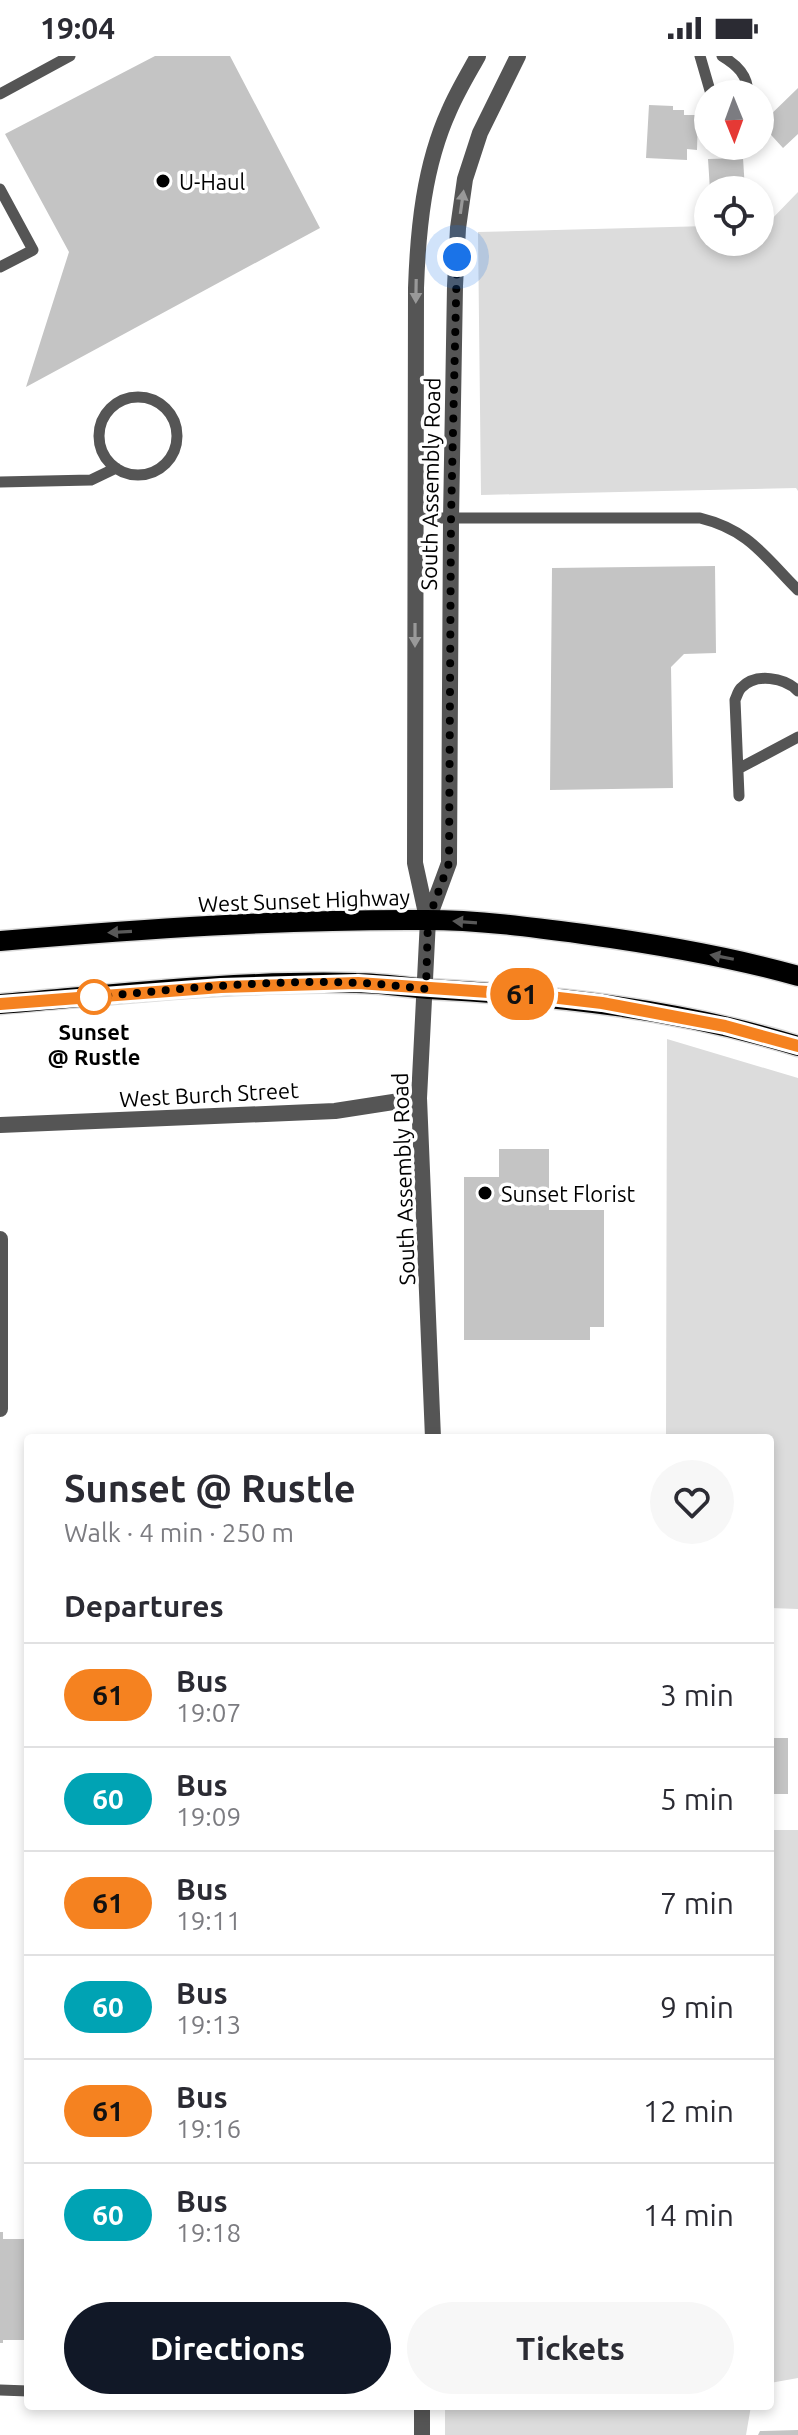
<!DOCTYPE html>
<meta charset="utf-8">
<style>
:root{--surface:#fff;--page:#f7f7f7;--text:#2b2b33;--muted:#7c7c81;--line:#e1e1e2;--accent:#111827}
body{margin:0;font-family:Ubuntu,sans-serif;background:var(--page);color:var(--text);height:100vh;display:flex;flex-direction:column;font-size:30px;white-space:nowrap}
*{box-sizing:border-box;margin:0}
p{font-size:26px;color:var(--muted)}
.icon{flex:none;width:44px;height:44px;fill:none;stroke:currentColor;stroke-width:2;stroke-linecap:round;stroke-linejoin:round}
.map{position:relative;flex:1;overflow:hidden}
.details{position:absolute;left:24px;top:1378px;width:750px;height:976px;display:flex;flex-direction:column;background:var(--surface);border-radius:8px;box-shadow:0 4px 12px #0003}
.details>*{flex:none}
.badge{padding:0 16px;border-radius:26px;font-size:28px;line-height:52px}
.needle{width:52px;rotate:179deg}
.tools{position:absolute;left:694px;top:24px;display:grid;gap:16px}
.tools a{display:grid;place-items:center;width:80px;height:80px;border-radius:50%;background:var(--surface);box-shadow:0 4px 12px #0003;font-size:40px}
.you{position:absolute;width:40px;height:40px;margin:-20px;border:6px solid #fff;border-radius:50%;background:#1a73e8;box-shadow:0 0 0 12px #1a73e833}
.map>.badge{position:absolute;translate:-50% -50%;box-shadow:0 0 0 4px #fff}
h2{padding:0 40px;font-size:30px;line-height:72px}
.round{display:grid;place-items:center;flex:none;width:84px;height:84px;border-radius:42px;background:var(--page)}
.head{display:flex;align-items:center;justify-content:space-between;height:136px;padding:0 40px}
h1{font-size:38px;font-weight:700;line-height:60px}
.action{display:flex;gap:16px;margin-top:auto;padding:16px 40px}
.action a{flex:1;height:92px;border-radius:48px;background:var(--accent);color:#fff;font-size:32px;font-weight:700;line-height:92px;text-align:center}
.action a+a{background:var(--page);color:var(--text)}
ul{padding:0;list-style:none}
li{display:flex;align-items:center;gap:24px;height:104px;padding:0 40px;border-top:2px solid var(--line)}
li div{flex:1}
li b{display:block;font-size:30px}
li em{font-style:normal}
li .badge{min-width:88px;font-weight:700;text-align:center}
.status{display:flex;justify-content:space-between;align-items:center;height:56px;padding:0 40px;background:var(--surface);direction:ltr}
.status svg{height:22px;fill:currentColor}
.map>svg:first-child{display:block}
</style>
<div class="status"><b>19:04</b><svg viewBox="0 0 49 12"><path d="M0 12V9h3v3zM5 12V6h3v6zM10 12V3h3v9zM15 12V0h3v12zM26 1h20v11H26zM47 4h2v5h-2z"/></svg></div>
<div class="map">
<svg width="798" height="2379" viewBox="0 0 798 2379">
<rect width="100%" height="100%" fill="#fff"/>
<!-- green -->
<path fill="#dcdcdc" d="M798 136V435L796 432 481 439 478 176 708 170V186H760V169H766Z
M667 983 798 1022V1553L770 1552V1382H666Z
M770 1774H798V2322L770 2327Z
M445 2350H751L746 2379H445Z"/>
<!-- building -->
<path fill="#c4c4c4" d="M155 0H230L320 172 26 331 69 196 5 78Z
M798 32V78L783 92 761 68Z
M649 49 673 50V54H684V59H698L697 94 687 93V104L646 102Z
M743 102 745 134H710L708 103Z
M715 510 716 597 684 598 671 611 673 732 550 734 552 512Z
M499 1093H549V1154H604V1271H590V1284H464V1121H499Z
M770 1682H788V1738H770Z
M0 2176H3V2183H28V2284H3V2287H0Z
M798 2374V2379H758L760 2375Z"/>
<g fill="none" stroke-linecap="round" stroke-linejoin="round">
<!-- primary casing -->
<g stroke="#dbdbdb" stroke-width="23">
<path id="primary" d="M0 885C141 873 284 863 426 864 478 864 531 871 583 878 656 888 728 900 798 920
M0 948C118 938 238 924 356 927 380 927 404 931 428 933 555 940 676 952 798 990"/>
</g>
<!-- service -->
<path stroke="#555" stroke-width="11" d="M700 0 711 38
M722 0C737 9 748 19 748 38
M0 38 70 0
M0 133 33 194 0 211
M99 380a39 39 0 1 1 78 0a39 39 0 1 1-78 0Z
M0 426 91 424 116 412
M415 462H700C749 474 764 500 798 534
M738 713 798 681
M739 740 735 644C737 640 738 635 741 632 756 616 785 622 798 635
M0 2334 28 2335"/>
<!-- minor -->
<path stroke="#555" stroke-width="16" d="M427 862 415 807 416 232C418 173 424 110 449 55 457 36 468 18 478 0
M428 864 449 807 451 463 455 230 458 172 465 123 480 77 518 0
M0 1069 335 1055 419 1042
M0 1183V1353"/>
<!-- tertiary -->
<path stroke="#555" stroke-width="16" d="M428 864 419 1042 433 1382
M422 2379V2350"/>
<!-- primary -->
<use href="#primary" stroke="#000" stroke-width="20"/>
</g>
<!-- one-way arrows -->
<defs><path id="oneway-solid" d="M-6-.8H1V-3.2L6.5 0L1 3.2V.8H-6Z" transform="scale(2)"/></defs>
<g fill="#999">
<use href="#oneway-solid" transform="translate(462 146) rotate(-82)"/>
<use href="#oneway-solid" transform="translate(416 235) rotate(91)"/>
<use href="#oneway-solid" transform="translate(415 579) rotate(90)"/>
</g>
<g fill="#595959">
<use href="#oneway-solid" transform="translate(465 866) rotate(-176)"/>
<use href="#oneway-solid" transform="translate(120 876) rotate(177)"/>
<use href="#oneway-solid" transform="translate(722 901) rotate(-169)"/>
</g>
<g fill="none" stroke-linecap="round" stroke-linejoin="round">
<!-- line casing -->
<g stroke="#fff" stroke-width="18">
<path id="line" d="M0 948 221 931 358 927 533 939 602 947 725 970 798 990"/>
</g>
<!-- line -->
<use href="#line" stroke="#f58220" stroke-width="12"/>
<!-- walk -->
<path stroke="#000" stroke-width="8" stroke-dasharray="0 14.4" d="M94 941C181 933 271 923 358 927 381 927 403 931 426 933L428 864 449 807 451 463 457 201"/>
</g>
<!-- markers -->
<g fill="#000" stroke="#fff" stroke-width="3">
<circle cx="163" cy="125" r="8"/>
<circle cx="485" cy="1137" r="8"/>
</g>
<circle fill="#fff" stroke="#f58220" stroke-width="4" cx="94" cy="941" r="16"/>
<g text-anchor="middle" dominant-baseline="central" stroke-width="7" stroke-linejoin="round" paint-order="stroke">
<!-- poi labels -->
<g font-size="22" fill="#000" stroke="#fff" text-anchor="start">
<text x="179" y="125">U-Haul</text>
<text x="501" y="1137">Sunset Florist</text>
</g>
<!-- street labels -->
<g font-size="22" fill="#000" stroke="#fff">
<text transform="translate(430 428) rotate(-89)">South Assembly Road</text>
<text transform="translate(304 844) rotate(-2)">West Sunset Highway</text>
<text transform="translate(209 1038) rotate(-3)">West Burch Street</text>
<text transform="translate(403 1123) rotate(-92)">South Assembly Road</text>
</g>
<!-- stop labels -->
<g font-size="22" font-weight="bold" fill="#000" stroke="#fff">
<text x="94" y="975">Sunset<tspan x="94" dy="25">@ Rustle</tspan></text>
</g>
</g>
</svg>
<div class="tools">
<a><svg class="needle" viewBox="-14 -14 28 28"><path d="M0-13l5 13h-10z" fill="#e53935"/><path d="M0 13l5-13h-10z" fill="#7c7c81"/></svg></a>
<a><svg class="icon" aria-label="locate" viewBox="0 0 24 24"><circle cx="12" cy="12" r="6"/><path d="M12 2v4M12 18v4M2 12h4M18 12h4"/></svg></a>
</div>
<div class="you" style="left:457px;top:201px"></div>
<b class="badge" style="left:522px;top:938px;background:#f58220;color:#111">61</b>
<section class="details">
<div class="head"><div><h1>Sunset @ Rustle</h1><p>Walk · 4 min · 250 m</p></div><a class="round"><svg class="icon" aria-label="heart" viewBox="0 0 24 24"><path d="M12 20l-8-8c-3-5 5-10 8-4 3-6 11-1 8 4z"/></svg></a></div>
<h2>Departures</h2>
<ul>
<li><span class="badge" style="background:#f58220;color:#111">61</span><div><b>Bus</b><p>19:07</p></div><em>3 min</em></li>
<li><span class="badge" style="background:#00a3b4;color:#fff">60</span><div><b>Bus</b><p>19:09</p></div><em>5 min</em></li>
<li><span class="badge" style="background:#f58220;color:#111">61</span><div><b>Bus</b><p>19:11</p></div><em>7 min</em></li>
<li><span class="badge" style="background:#00a3b4;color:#fff">60</span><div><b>Bus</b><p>19:13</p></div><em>9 min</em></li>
<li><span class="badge" style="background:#f58220;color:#111">61</span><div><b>Bus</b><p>19:16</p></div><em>12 min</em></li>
<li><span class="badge" style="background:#00a3b4;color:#fff">60</span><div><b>Bus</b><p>19:18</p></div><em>14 min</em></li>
</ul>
<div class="action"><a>Directions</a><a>Tickets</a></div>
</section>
</div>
